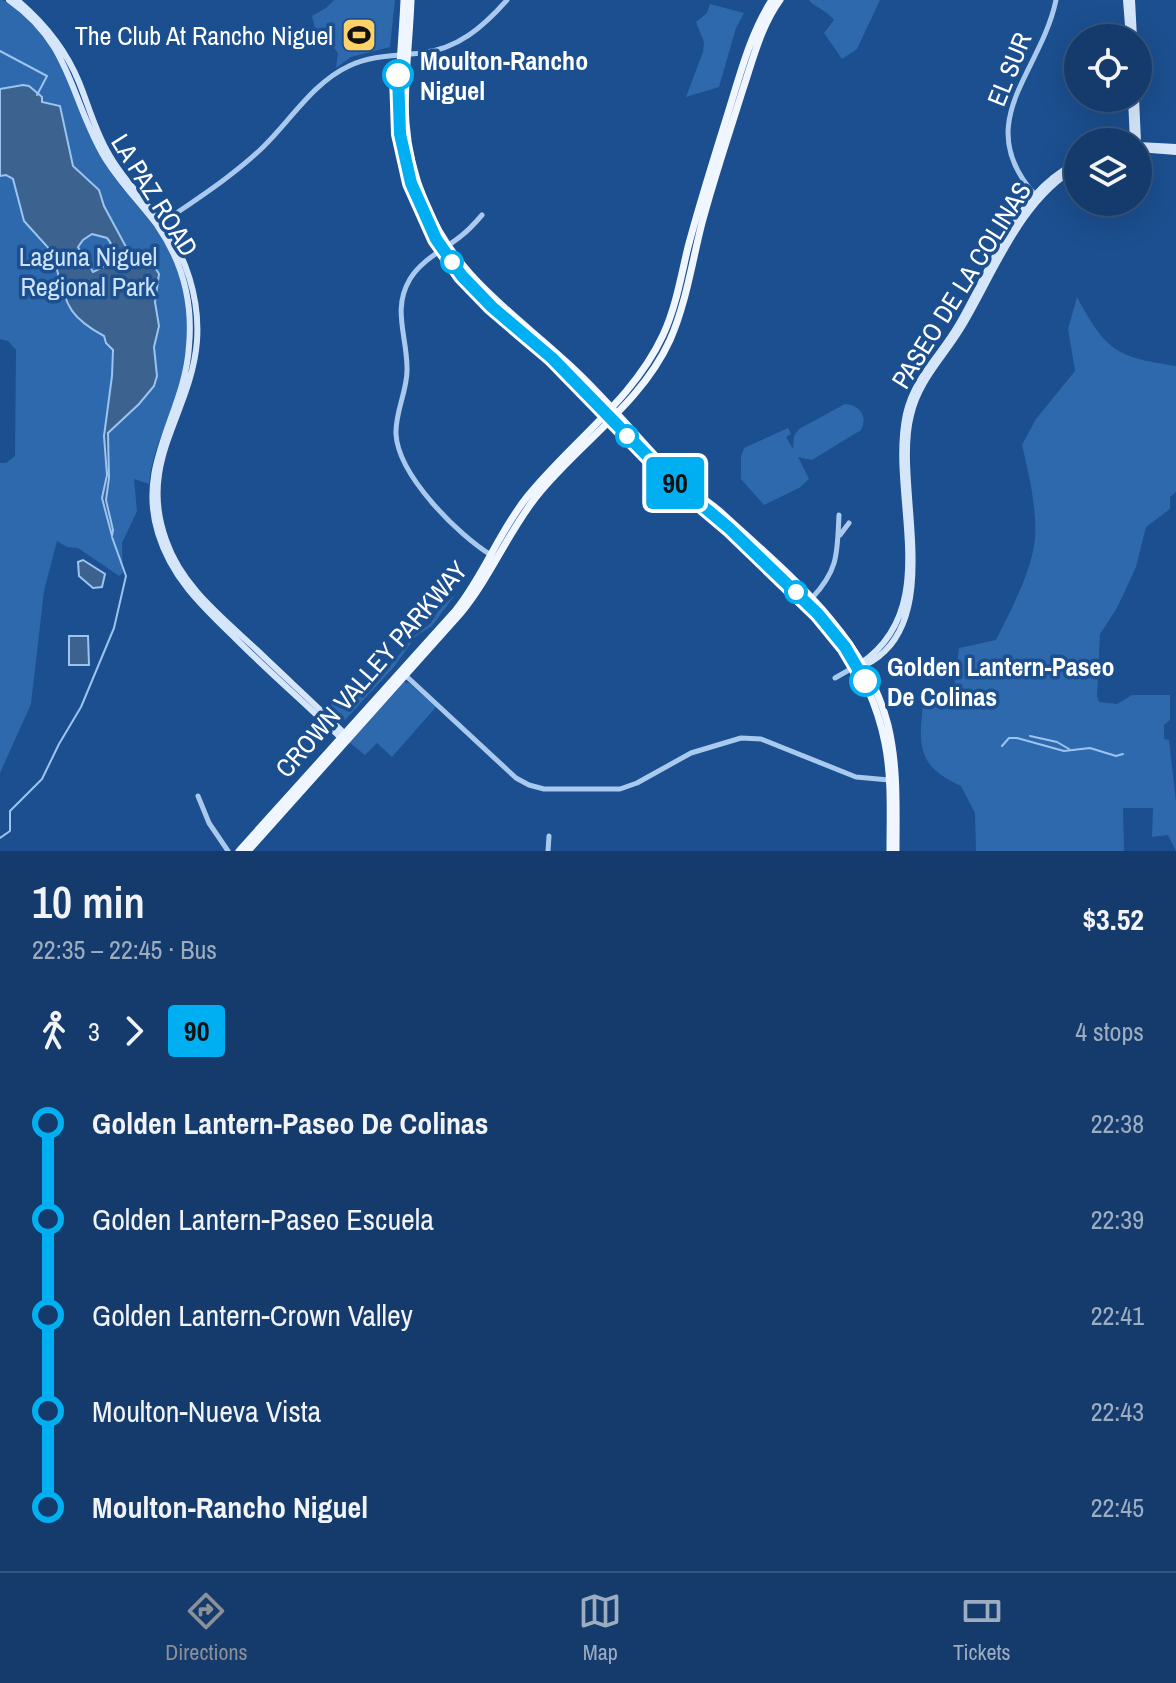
<!DOCTYPE html>
<meta charset="utf-8">
<style>
:root{--surface:#143b6b;--page:#214673;--text:#f1f3f6;--muted:#9dadc1;--line:#33557e;--accent:#8c9099}
body{margin:0;font-family:"Archivo Narrow",sans-serif;background:var(--page);color:var(--text);height:100vh;display:flex;flex-direction:column;font-size:30px;white-space:nowrap}
*{box-sizing:border-box;margin:0}
p{font-size:26px;color:var(--muted)}
.icon{flex:none;width:44px;height:44px;fill:none;stroke:currentColor;stroke-width:2;stroke-linecap:round;stroke-linejoin:round}
.map{position:relative;height:851px;overflow:hidden}
.drawer{display:flex;flex-direction:column;background:var(--surface);flex:1}
.drawer>*{flex:none}
.badge{padding:0 16px;border-radius:6px;font-size:28px;line-height:52px}
.buttons{position:absolute;left:1064px;top:24px;display:grid;gap:16px}
.buttons a{display:grid;place-items:center;width:88px;height:88px;border-radius:50%;background:var(--surface);box-shadow:0 8px 32px #0002,0 0 0 2px var(--line);font-size:40px}
.map>.badge{position:absolute;translate:-50% -50%;box-shadow:0 0 0 4px #fff}
.legs{display:flex;align-items:center;gap:12px;height:88px;padding:0 32px;font-size:26px}
.legs p{margin-inline-start:auto}
.head{display:flex;align-items:center;justify-content:space-between;height:136px;padding:0 32px}
h1{font-size:44px;font-weight:600;line-height:60px}
ul{padding:0 32px;list-style:none}
li{display:flex;align-items:center;gap:28px;height:96px;font-size:30px}
li i{display:grid;place-items:center;width:12px;height:100%;margin:0 10px;background:currentColor}
li i::after{content:'';width:20px;height:20px;margin:-10px;border:6px solid;border-radius:50%;background:var(--surface)}
li p{margin-inline-start:auto}
li:first-child i{background:linear-gradient(#0000 50%,currentColor 0)}
li:last-child i{background:linear-gradient(currentColor 50%,#0000 0)}
.tab-bar{display:flex;justify-content:space-around;align-items:center;height:112px;border-top:2px solid var(--line);background:var(--surface);font-size:22px;color:var(--muted)}
.tab-bar a{display:grid;justify-items:center;gap:4px}
.tab-bar .selected{color:var(--accent)}
.map>svg:first-child{display:block}
</style>
<div class="map">
<svg width="1176" height="851" viewBox="0 0 1176 851">
<rect width="100%" height="100%" fill="#1b4f8f"/>
<!-- green -->
<path fill="#2e69ad" d="M0 0C8 1 14 7 20 12 68 53 76 113 106 165 117 184 134 201 148 218 169 244 184 279 187 313 189 339 186 367 178 392 168 427 153 444 149 484L134 479 137 511 122 543 123 573 119 576 78 548 67 547 57 541 44 591 31 704 0 773V463H6L15 456 16 350 8 341 0 339Z
M334 0H395L390 47 351 57 336 68 338 53 322 32H316L312 16 326 8Z
M809 0H880L857 49 842 59 824 33 834 20C825 9 814 7 809 0Z
M710 4 744 13 736 28 719 87 686 97 703 52 704 42 696 22 707 13Z
M1077 297C1106 351 1116 357 1176 366V492L1170 497V509L1146 527 1136 567 1117 608 1100 634 1097 696 1099 702 1117 704 1132 695H1170V720L1164 725V739L1169 740 1176 802V851L1168 835 1152 837 1153 808H1123L1124 851H976L975 813 961 786C919 767 918 748 923 705L953 697 959 648 996 640C1011 609 1031 574 1035 539 1037 508 1029 475 1022 445L1036 419 1075 371 1068 329Z
M845 404C860 405 868 416 861 430L812 460 798 457 809 479 799 488 764 505 741 479V457L744 448 788 428 791 434 786 437 793 449 794 436 799 429Z
M455 595 432 626 416 636 394 667 345 720 336 716 329 708C342 686 354 702 369 692L414 636 431 623 440 608Z
M404 682 409 683 436 707 392 757 377 743 365 755 349 742Z"/>
<!-- water -->
<path fill="#3c6290" stroke="#9cc4f0" stroke-width="2" fill-rule="evenodd" d="M23 85 29 86 42 97V102L60 106 73 166 99 190 104 206 126 247 131 252 149 257 159 274 155 302 159 326 154 347 157 376 154 386 139 404 108 433 109 478 106 500 113 530 112 536 102 498 107 475 104 436 112 376 113 350 106 343 104 336C69 317 67 306 57 270 55 263 52 261 53 253L24 221 13 179 6 175 0 176V89ZM92 234 107 238C120 253 108 266 93 272L78 247 83 240Z
M83 560 105 574 102 587 93 588 79 576 78 562Z
M69 636H88L89 665H69Z"/>
<g fill="none" stroke-linecap="round" stroke-linejoin="round">
<!-- stream -->
<path stroke="#9cc4f0" stroke-width="2" d="M0 51 47 76 37 95
M1030 736 1057 742 1069 749
M1002 746 1009 738H1017L1064 751 1090 748 1116 756 1123 754
M0 838 10 831V811L42 779 59 744 81 707 114 628 126 576 112 537"/>
<!-- tertiary -->
<path stroke="#a9c9ee" stroke-width="5" d="M1035 195C970 122 1041 73 1056 0
M482 215C476 222 469 230 461 236 444 250 422 259 410 279 392 309 407 336 407 368 408 390 395 411 396 434 398 475 458 535 491 555
M162 223C195 200 230 178 260 150 289 123 312 83 349 66 372 55 396 56 421 53 458 49 483 27 507 0
M840 535 849 523
M812 598C839 569 837 553 839 515
M404 674 516 778 529 785 544 789H620L637 783 691 753 741 738 761 739 856 777 889 780
M835 678 856 666
M198 796 209 823 228 851
M548 851 549 836"/>
<!-- secondary -->
<path stroke="#d6e6fa" stroke-width="6" d="M9 0C71 44 69 94 102 153 117 180 139 201 157 225 182 261 193 303 189 346 185 413 136 463 158 533 172 579 203 607 236 639 270 673 307 705 342 739
M17 0C43 22 66 50 79 82 88 104 94 127 106 149 120 176 142 197 161 222 186 255 200 299 197 341 191 415 137 460 166 540 182 587 223 618 258 651 287 679 317 706 346 735
M1126 0 1129 38
M1132 0 1134 38
M1131 98 1133 142
M1136 98 1138 142
M1138 145 1176 147
M1138 149 1176 152
M860 664C945 607 888 496 906 414 914 378 940 356 958 325 982 284 1003 231 1035 195 1047 181 1062 170 1078 161
M860 666C870 664 878 658 885 651 939 598 894 480 911 415 919 380 944 357 962 327 994 274 1021 198 1078 167"/>
<!-- primary -->
<path stroke="#f0f6ff" stroke-width="7" d="M404 0C401 69 390 123 414 191 441 266 492 306 550 356 592 393 626 440 668 478 680 488 693 497 706 507 721 520 735 535 750 548 812 606 868 656 885 743 892 778 890 815 890 851
M411 0C408 78 394 126 425 202 454 274 509 310 563 359 601 392 632 432 667 468 683 486 705 498 723 514 788 574 865 635 888 725 898 766 896 809 896 851
M239 851 456 610C484 575 499 532 527 497 571 442 633 400 663 335 676 307 681 276 688 247 700 202 714 158 728 113 740 75 750 34 772 0
M248 851 460 614C490 578 507 534 536 497 578 444 641 404 670 340 686 304 692 262 702 223 714 178 729 134 743 89 753 59 761 26 780 0"/>
</g>
<g fill="none" stroke-linecap="round" stroke-linejoin="round">
<!-- line-1 casing -->
<g stroke="#fff" stroke-width="18">
<path id="line-1" d="M398 75 400 134 411 183 436 239 462 276 492 307 552 358 667 476 729 528 818 614 845 647 865 681"/>
</g>
<!-- line-1 -->
<use href="#line-1" stroke="#00aff2" stroke-width="12"/>
</g>
<!-- icons -->
<defs>
<g id="stadium-square" transform="scale(1.8)"><rect x="-9" y="-9" width="18" height="18" rx="4" fill="#ffd166" stroke="#1b4f8f"/><path d="M0-5a6.5 5 0 1 0 0 10a6.5 5 0 1 0 0-10ZM-3.5-1.8h7v3.6h-7Z" fill="#111"/></g>
</defs>
<g fill-rule="evenodd">
<use href="#stadium-square" x="359" y="35"/>
</g>
<!-- markers -->
<g fill="#fff" stroke="#00aff2" stroke-width="4">
<circle cx="398" cy="75" r="14"/>
<circle cx="452" cy="262" r="10"/>
<circle cx="627" cy="436" r="10"/>
<circle cx="796" cy="592" r="10"/>
<circle cx="865" cy="681" r="14"/>
</g>
<g text-anchor="middle" dominant-baseline="central" stroke-width="7" stroke-linejoin="round" paint-order="stroke">
<!-- poi labels -->
<g font-size="26" fill="#fff" stroke="#1b4f8f" text-anchor="end">
<text x="333" y="35">The Club At Rancho Niguel</text>
</g>
<!-- stop labels -->
<g font-size="26" font-weight="bold" fill="#fff" stroke="#1b4f8f" text-anchor="start">
<text x="420" y="60">Moulton-Rancho<tspan x="420" dy="30">Niguel</tspan></text>
<text x="887" y="666">Golden Lantern-Paseo<tspan x="887" dy="30">De Colinas</tspan></text>
</g>
<!-- street labels -->
<g font-size="26" fill="#fff" stroke="#1b4f8f">
<text transform="translate(1009 69) rotate(-68)">EL SUR</text>
<text transform="translate(155 195) rotate(58)">LA PAZ ROAD</text>
<text transform="translate(961 285) rotate(-58)">PASEO DE LA COLINAS</text>
<text transform="translate(371 669) rotate(-49)">CROWN VALLEY PARKWAY</text>
</g>
<!-- park labels -->
<g font-size="26" fill="#cfe3fa" stroke="#1b4f8f">
<text x="88" y="256">Laguna Niguel<tspan x="88" dy="30">Regional Park</tspan></text>
</g>
</g>
</svg>
<div class="buttons">
<a><svg class="icon" aria-label="locate" viewBox="0 0 24 24"><circle cx="12" cy="12" r="6"/><path d="M12 2v4M12 18v4M2 12h4M18 12h4"/></svg></a>
<a><svg class="icon" aria-label="layers" viewBox="0 0 24 24"><path d="M12 4l9 5-9 5-9-5zM3 14l9 5 9-5"/></svg></a>
</div>
<b class="badge" style="left:675px;top:483px;background:#00aff2;color:#111">90</b>
</div>
<section class="drawer">
<div class="head"><div><h1>10 min</h1><p>22:35 – 22:45 · Bus</p></div><b>$3.52</b></div>
<div class="legs"><svg class="icon" aria-label="walk" viewBox="0 0 24 24"><circle cx="13" cy="4" r="2"/><path d="M13 8l-2 6 4 7M11 14l-3 7M7 12l3-4h3l4 4"/></svg>3<svg class="icon" aria-label="forward" viewBox="0 0 24 24"><path d="M9 5l7 7-7 7"/></svg><b class="badge" style="background:#00aff2;color:#111">90</b><p>4 stops</p></div>
<ul>
<li><i style="color:#00aff2"></i><b>Golden Lantern-Paseo De Colinas</b><p>22:38</p></li>
<li><i style="color:#00aff2"></i><span>Golden Lantern-Paseo Escuela</span><p>22:39</p></li>
<li><i style="color:#00aff2"></i><span>Golden Lantern-Crown Valley</span><p>22:41</p></li>
<li><i style="color:#00aff2"></i><span>Moulton-Nueva Vista</span><p>22:43</p></li>
<li><i style="color:#00aff2"></i><b>Moulton-Rancho Niguel</b><p>22:45</p></li>
</ul>
</section>
<nav class="tab-bar">
<a class="selected"><svg class="icon" aria-label="directions" viewBox="0 0 24 24"><path d="M12 3l9 9-9 9-9-9zM9 14v-3h6M13 9l2 2-2 2"/></svg>Directions</a>
<a><svg class="icon" aria-label="map" viewBox="0 0 24 24"><path d="M3 6l6-2 6 2 6-2v14l-6 2-6-2-6 2zM9 4v14M15 6v14"/></svg>Map</a>
<a><svg class="icon" aria-label="tickets" viewBox="0 0 24 24"><path d="M3 7h18v10H3zM15 7v10"/></svg>Tickets</a>
</nav>
